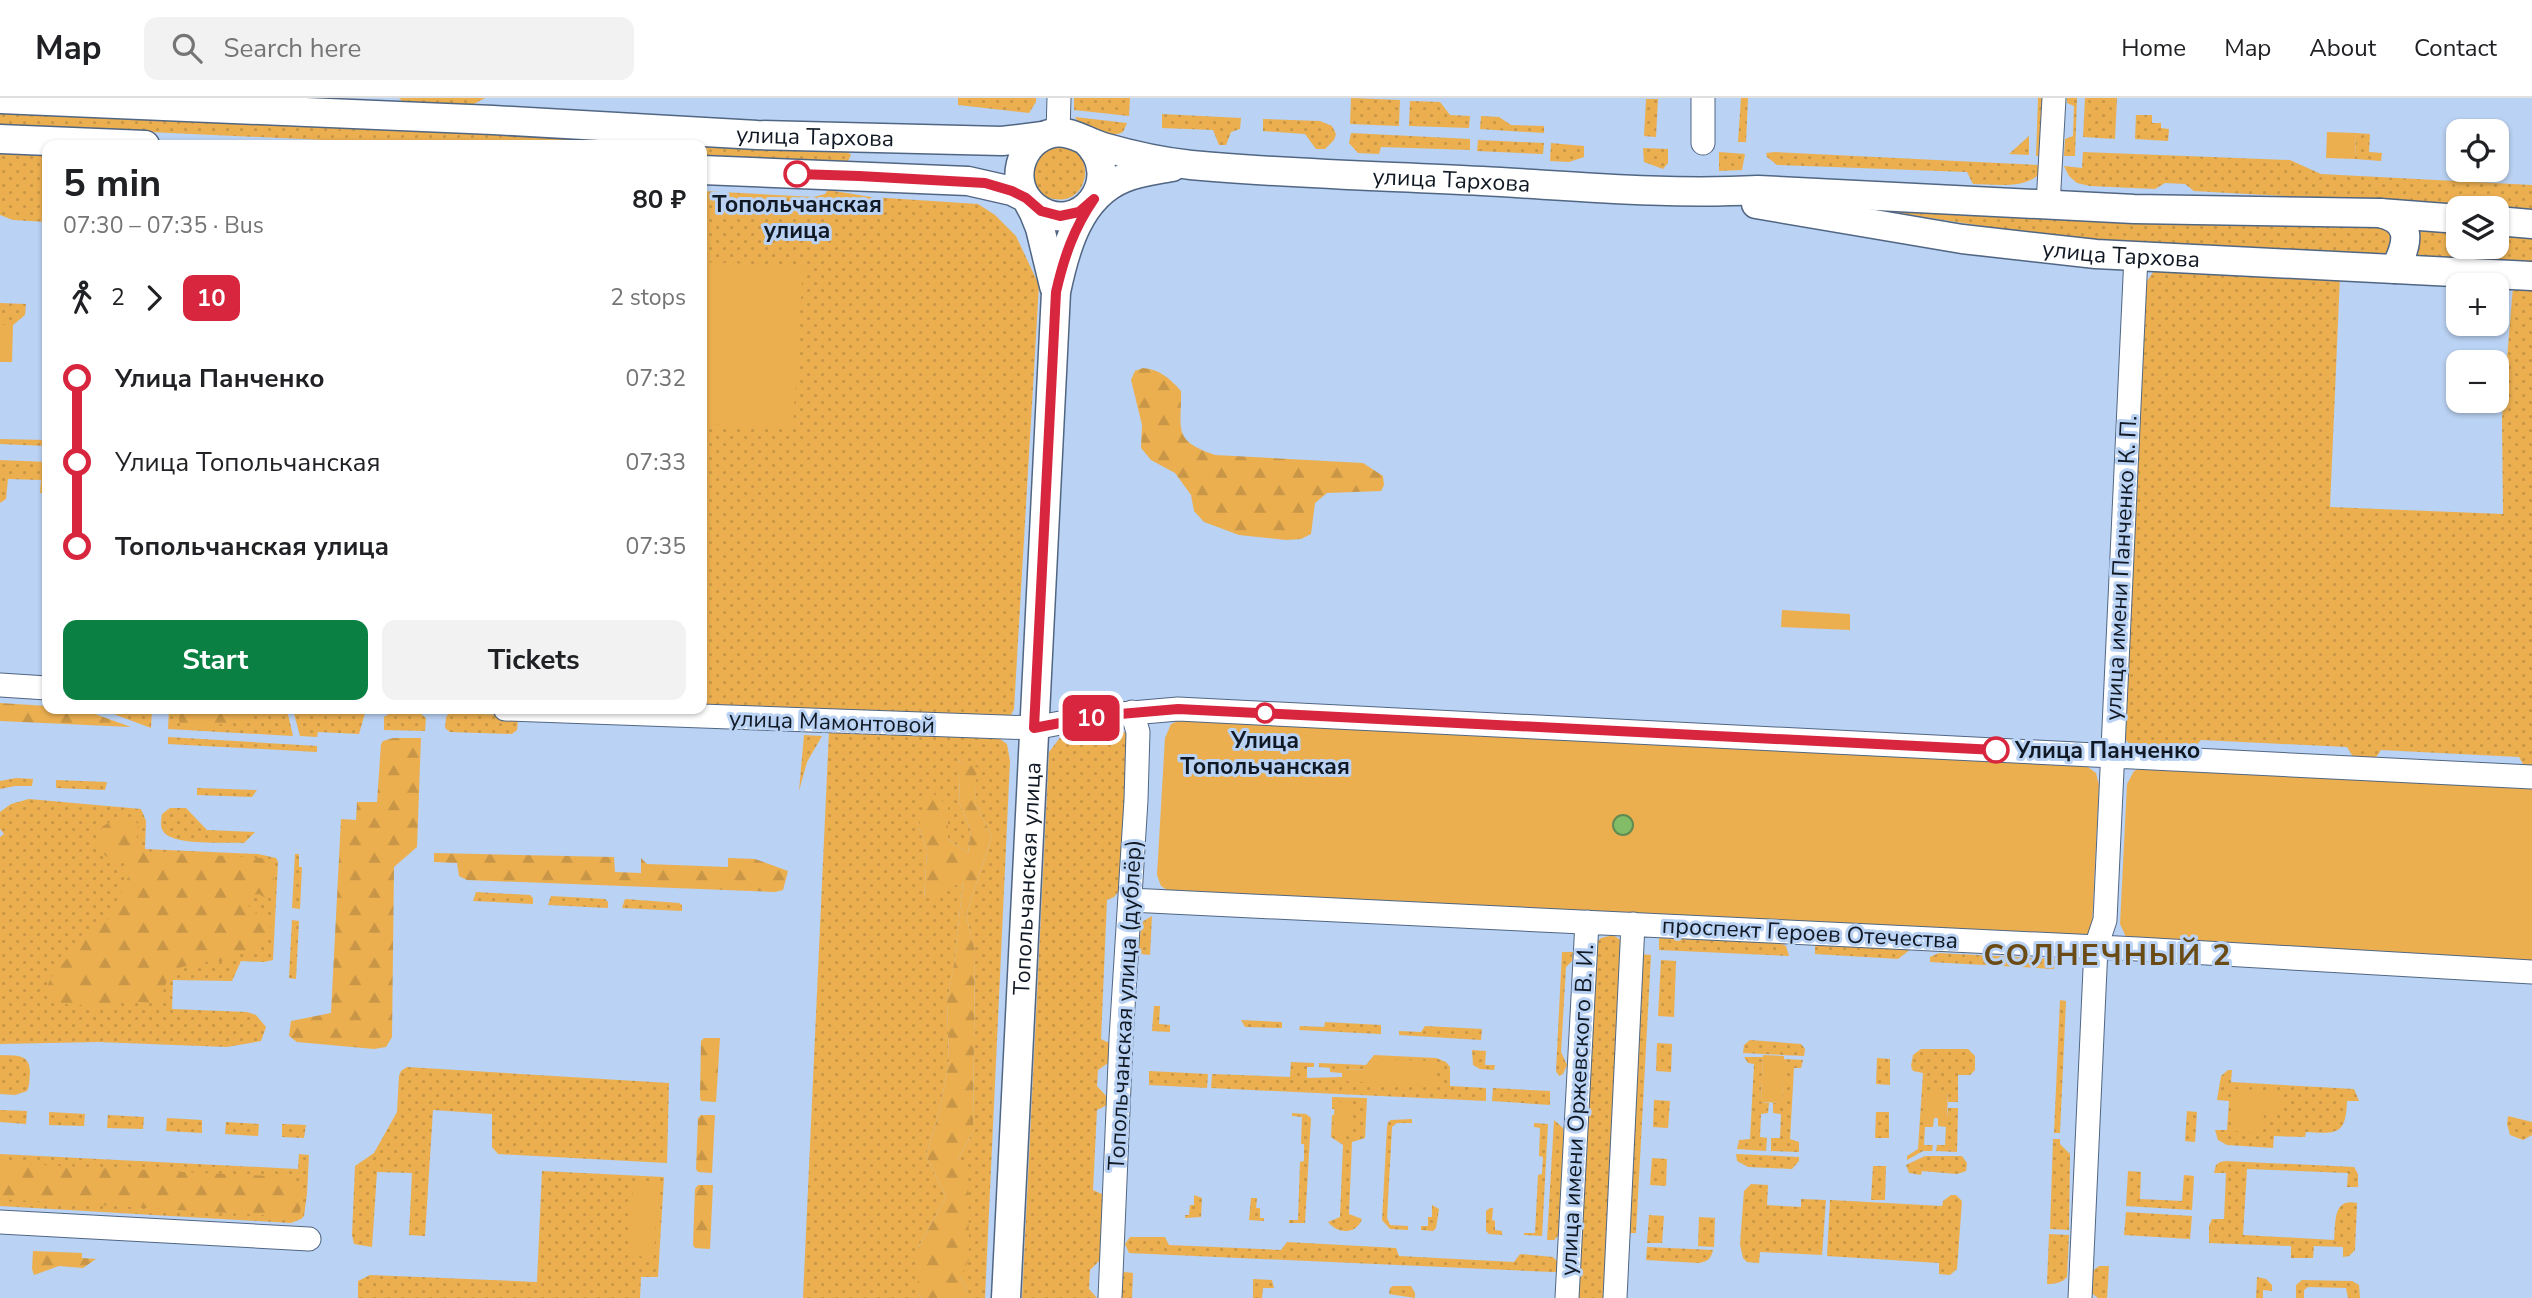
<!DOCTYPE html>
<meta charset="utf-8">
<style>
:root{--surface:#fff;--page:#f2f2f2;--text:#202124;--muted:#757577;--line:#e0e0e0;--accent:#0b8043}
body{margin:0;font-family:"Nunito Sans",sans-serif;background:var(--page);color:var(--text);height:100vh;display:flex;flex-direction:column;font-size:26px;white-space:nowrap}
*{box-sizing:border-box;margin:0}
p{font-size:23px;color:var(--muted)}
.icon{flex:none;width:38px;height:38px;fill:none;stroke:currentColor;stroke-width:2;stroke-linecap:round;stroke-linejoin:round}
.map{position:relative;flex:1;overflow:hidden}
.drawer{position:absolute;left:42px;top:42px;width:665px;height:574px;display:flex;flex-direction:column;background:var(--surface);border-radius:14px;box-shadow:0 2px 5px #0004}
.drawer>*{flex:none}
.badge{padding:0 14px;border-radius:10px;font-size:24px;line-height:46px}
.fabs{position:absolute;left:2446px;top:21px;display:grid;gap:14px}
.fabs a{display:grid;place-items:center;width:63px;height:63px;border-radius:14px;background:var(--surface);box-shadow:0 2px 5px #0004;font-size:35px}
.map>.badge{position:absolute;translate:-50% -50%;box-shadow:0 0 0 4px #fff}
.legs{display:flex;align-items:center;gap:10px;height:77px;padding:0 21px;font-size:23px}
.legs p{margin-inline-start:auto}
.overview{display:flex;align-items:center;justify-content:space-between;height:119px;padding:0 21px}
h1{font-size:38px;font-weight:700;line-height:52px}
.action{display:flex;gap:14px;margin-top:auto;padding:14px 21px}
.action a{flex:1;height:80px;border-radius:14px;background:var(--accent);color:#fff;font-size:28px;font-weight:700;line-height:80px;text-align:center}
.action a+a{background:var(--page);color:var(--text)}
ul{padding:0 21px;list-style:none}
li{display:flex;align-items:center;gap:24px;height:84px;font-size:26px}
li i{display:grid;place-items:center;width:10px;height:100%;margin:0 9px;background:currentColor}
li i::after{content:'';width:18px;height:18px;margin:-9px;border:5px solid;border-radius:50%;background:var(--surface)}
li p{margin-inline-start:auto}
li:first-child i{background:linear-gradient(#0000 50%,currentColor 0)}
li:last-child i{background:linear-gradient(currentColor 50%,#0000 0)}
header{display:flex;align-items:center;gap:42px;box-sizing:border-box;height:98px;padding:0 35px;background:var(--surface);border-bottom:2px solid var(--line)}
header strong{font-size:33px}
nav{display:flex;gap:38px;margin-inline-start:auto;font-size:24px}
.search{width:490px;height:63px;background:var(--page);display:flex;align-items:center;gap:18px;box-sizing:border-box;padding:0 24px;border-radius:14px;color:var(--muted);font-size:26px}
.map>svg:first-child{display:block}
</style>
<header>
<strong>Map</strong>
<div class="search"><svg class="icon" aria-label="search" viewBox="0 0 24 24"><circle cx="10" cy="10" r="6"/><path d="M15 15l6 6"/></svg>Search here</div>
<nav><a>Home</a><a>Map</a><a>About</a><a>Contact</a></nav>
</header>
<div class="map">
<svg width="2532" height="1200" viewBox="0 0 2532 1200">
<defs>
<pattern id="grass-dots" width="8" height="8" patternUnits="userSpaceOnUse" patternTransform="scale(1.75)"><rect width="8" height="8" fill="#ebaf50"/><path d="M2 2h.1M6 6h.1" fill="none" stroke="#c89646" stroke-width="1.8" stroke-linecap="round"/></pattern>
<pattern id="forest-firs" width="22" height="20" patternUnits="userSpaceOnUse" patternTransform="scale(1.75)"><rect width="22" height="20" fill="#ebaf50"/><path d="M5 1l3.5 6h-7zM16 11l3.5 6h-7z" fill="#c89646"/></pattern>
</defs>
<rect width="100%" height="100%" fill="#bad2f3"/>
<!-- grass -->
<path fill="url(#grass-dots)" d="M399 0H485L472 7 403 4Z
M958 0H1036V4L1029 15 958 7Z
M1074 0H1130L1129 18 1074 12Z
M1351 0 1400 2 1399 28 1350 26Z
M1741 0H1748L1746 44H1738Z
M2038 0H2050L2046 58H2036Z
M2067 0H2077L2075 58H2064L2065 41 2073 38 2074 8 2067 5Z
M2085 0H2117L2115 41 2083 39Z
M1646 1H1658L1656 39 1644 38Z
M1410 3 1440 4 1450 17 1470 18 1469 30 1409 28Z
M0 14 846 52 851 57 847 65 702 60V47H430L0 27Z
M1162 16 1241 20 1240 31 1231 34 1226 47H1219L1213 32 1162 30Z
M2136 17H2152V25H2161V30L2169 31 2168 43 2135 41Z
M1481 18 1499 19 1511 27 1544 28V35L1480 31Z
M1075 19 1127 25 1123 34C1109 41 1083 34 1075 19Z
M1263 21 1320 23 1332 28 1336 36 1334 42 1325 51H1316L1305 36 1263 33Z
M1351 35 1470 41V52L1381 49 1379 56 1358 55 1349 45Z
M2356 35 2370 36 2369 54 2382 55 2381 63 2355 61Z
M2029 38V57L2009 56Z
M1478 42 1544 45 1543 56 1477 53Z
M1551 45 1584 48V59L1569 64 1550 63Z
M1055 46C1060 47 1067 48 1071 50 1099 63 1084 122 1036 94L1030 65Z
M1643 50 1668 51V65L1663 71 1644 64Z
M0 54 47 56V124L13 122 0 117Z
M1719 54 1745 56 1742 72 1719 73Z
M1775 54 2037 67 2045 69C2031 93 1997 86 1973 86L1967 74 1777 67 1767 59 1766 55Z
M2083 54 2290 62 2321 76 2532 87V112L2194 93 2185 86 2165 85 2155 91 2090 88 2077 85 2069 78 2064 68 2082 70Z
M828 92 871 99 978 106 995 117 1016 138 1039 187 1014 611 1011 617 1003 624 702 610V93L814 99 825 96Z
M1882 107 2391 126 2394 158 2093 145 1879 112Z
M2417 130 2459 132V149H2497V133L2532 135V166L2414 161 2420 145Z
M2163 169 2340 178 2330 409 2503 416 2502 319 2513 189 2532 190V671L2523 666 2519 659 2381 652 2377 658 2370 663 2353 659 2347 649 2201 642 2190 654C2168 653 2135 659 2123 638L2145 186 2154 173Z
M0 205 26 206 25 217 13 227H0Z
M0 341 47 342V348L0 346Z
M0 362 47 364V395H40L41 382 8 381 6 401 0 405Z
M100 611H152L151 630Z
M169 611 287 612 293 638 168 631Z
M293 612 365 615 359 636 318 634 317 639 300 638Z
M390 615 421 616 426 620 425 633 384 632V619Z
M449 615 513 617 518 622 517 632 512 636 450 634 445 630 446 619Z
M1117 629 1128 637 1130 643 1119 793 1114 799 1107 802 1101 941 1109 945 1112 950 1111 963 1098 972 1097 988 1108 1000 1107 1007 1097 1012 1093 1092 1102 1096 1105 1101 1101 1161 1090 1172 1089 1191 1097 1200H1022L1049 654 1062 637 1080 633Z
M829 633 1000 641 1007 646 1010 663 985 1200H967V1193L960 1179 958 1061 973 1034 975 854 966 817 992 738 975 705 976 670 958 663 960 682 959 704 971 733 968 755 948 741V708L919 729 927 753 924 800 963 783 954 867 947 904 949 963 940 1011 926 1058 946 1099 918 1150V1194L921 1200H803Z
M804 637 822 638 807 664 799 693Z
M168 639 317 648V654L168 646Z
M16 680 33 681 32 688H15L0 691V683Z
M56 682 107 684 105 692 56 690Z
M197 690 257 692 252 699 197 697Z
M29 701 141 711 146 723 145 751 258 756 276 760 278 764 273 862 264 864 241 863 232 883 173 882 172 911 247 914 256 917 266 929 261 943 227 949 98 944 0 946V739L4 736 0 731V714L11 706Z
M170 710H186L207 732 255 734 244 745C227 744 171 748 163 733 160 728 161 722 162 716Z
M295 756H299V769H302L300 811 292 810Z
M476 794 530 797 533 800V806L473 803Z
M551 798 605 801 608 804V810L548 807Z
M625 801 679 805 682 807V813L622 810Z
M1152 818 1150 857 1141 856 1138 852 1142 824Z
M292 822 299 823 296 881 289 880Z
M1613 837 1625 845 1608 1200H1574L1596 845 1601 840Z
M1659 840 1780 845 1786 848 1789 858 1659 852Z
M1815 846 1911 851 1898 861 1815 856Z
M1562 854H1573L1572 863 1566 869 1561 954 1567 967 1563 976 1559 978 1556 973Z
M1939 855 2055 861 2054 871 1930 864V859Z
M1640 856 1651 857 1636 1135H1625Z
M1661 862 1676 863 1674 919 1658 918Z
M2060 902 2066 903 2060 1035H2054Z
M1154 908H1160L1159 926 1170 927V934L1152 933Z
M1241 922 1282 924V930L1245 929Z
M1325 924 1381 927V936L1299 932 1300 928 1324 929Z
M1425 928 1482 931 1481 942 1399 937V933L1421 934Z
M1750 942 1801 946 1805 951 1804 958 1743 955 1744 947Z
M1657 945 1672 946 1671 974 1656 973Z
M1921 951H1968L1975 958V972L1970 977H1958V1004H1948V993L1927 1020H1934L1933 1029H1925L1924 1047H1933L1932 1053H1923L1907 1062V1058L1918 1051 1923 975 1913 973 1911 968 1913 957Z
M1472 952 1486 953 1485 967H1495L1494 972 1480 971 1473 967Z
M0 957C17 958 30 955 30 975 29 982 30 987 27 993L15 997 0 996Z
M1374 957 1436 960 1446 964 1450 969V988L1486 990V1003L1211 990 1212 976 1290 979 1291 964 1314 965V969H1307V980L1342 979V983L1368 972 1343 971 1342 975 1330 974V970L1319 969V965L1366 967Z
M1744 959H1763L1761 1004 1769 1005 1768 1015 1761 1016 1760 1039 1767 1040 1766 1053 1737 1051 1739 1042 1750 1041 1754 966 1748 965Z
M1877 960 1890 961V987L1876 986Z
M1783 961 1803 962 1801 970H1794L1790 1041 1799 1044V1054L1771 1053V1040H1780L1781 1016 1773 1015V1005L1782 1004Z
M407 969 669 985 667 1065 498 1056 492 1049V1016L433 1012 425 1138 409 1137 412 1075 377 1074 372 1149 354 1146 352 1137 355 1068 374 1055 397 1014 399 978 401 973Z
M2228 972H2232L2231 984 2354 991 2359 1003H2347C2346 1037 2337 1036 2306 1034L2305 1039 2274 1038 2273 1050 2227 1047 2218 1042 2215 1032H2227L2229 1003 2217 1002 2221 978Z
M1149 973 1208 976 1207 990 1149 987Z
M1493 990 1550 993V1007L1492 1003Z
M1332 999 1367 1000 1365 1040 1352 1044 1349 1116 1362 1121C1356 1137 1338 1136 1328 1124L1340 1119 1343 1047 1331 1039 1332 1017H1334V1035L1335 1003V1011H1332Z
M1654 1002 1670 1003 1668 1030 1653 1029Z
M1948 1010H1958L1957 1054 1936 1053 1937 1047H1945L1946 1029 1938 1028V1020H1947Z
M0 1012 27 1013 26 1026 0 1024Z
M2187 1013 2197 1014 2195 1044 2185 1043Z
M49 1014 85 1016 84 1028 49 1027Z
M1876 1014H1889V1040H1875Z
M1292 1015 1306 1016 1311 1020 1305 1125H1289V1122H1298L1300 1064 1304 1063V1046H1301L1302 1019 1292 1018Z
M108 1017 144 1019 143 1031 107 1030Z
M2508 1018 2532 1024V1037L2523 1042 2510 1037 2507 1026Z
M167 1020 202 1022V1035L166 1033Z
M1391 1022 1412 1021V1025H1397L1392 1029 1387 1120 1390 1127 1408 1128V1132L1390 1131 1382 1122 1387 1029 1388 1024Z
M1554 1022 1563 1030 1564 1043 1559 1137 1554 1142H1547Z
M226 1024 259 1026 258 1038 225 1036Z
M1534 1025 1548 1026 1542 1138 1524 1137V1135H1535L1538 1077 1542 1076 1543 1059 1539 1058 1540 1030 1534 1029Z
M282 1026 306 1027 304 1040 282 1039Z
M2053 1041H2060V1046L2070 1056 2069 1132 2050 1131Z
M0 1056 298 1071 299 1056 309 1057 307 1096 304 1118 301 1121 291 1125 0 1108Z
M1736 1056 1799 1059V1063L1792 1071 1748 1069 1737 1063Z
M1925 1058H1962L1967 1065 1966 1073 1957 1076 1922 1073 1921 1077 1909 1075 1906 1067Z
M1652 1060 1667 1061 1666 1088 1650 1087Z
M2226 1063 2354 1069 2358 1076V1089H2347L2348 1075 2247 1071 2243 1137 2334 1142C2336 1126 2332 1099 2357 1105L2355 1152 2349 1158 2343 1159V1149L2314 1148 2313 1160H2291V1148L2209 1145V1128L2212 1121H2224L2226 1075H2214L2216 1067 2220 1064Z
M1873 1068H1886L1885 1102H1871Z
M542 1073 664 1079 658 1179H641L640 1200H358V1183L370 1177 537 1184Z
M2128 1073 2141 1074 2140 1101 2182 1103 2184 1077 2194 1078 2192 1112 2126 1108Z
M1751 1086 1768 1087 1767 1107 1801 1109V1101L1826 1102 1822 1157 1760 1154 1759 1165 1747 1164 1743 1160 1740 1146 1744 1093Z
M1194 1097 1202 1100 1201 1119 1185 1120V1117H1189L1190 1107H1194Z
M1951 1097H1956L1962 1103 1957 1171 1950 1177 1939 1176V1165L1827 1158 1830 1102 1942 1108 1943 1103Z
M1251 1100H1257L1256 1110H1260V1120H1264V1123L1249 1122Z
M1432 1107 1439 1111 1436 1130 1433 1133 1421 1132V1128H1428V1119H1432Z
M1490 1110H1493L1492 1122 1495 1123V1132L1502 1133V1137L1489 1136 1486 1133V1113Z
M2126 1114 2192 1118 2190 1141 2124 1137Z
M1649 1117 1664 1118 1662 1145H1647Z
M1699 1119 1715 1120 1714 1149 1698 1148Z
M2049 1136 2069 1137 2067 1179C2062 1185 2055 1186 2047 1186Z
M1130 1139H1165L1169 1147 1281 1152 1287 1144 1396 1150 1399 1158 1514 1164 1520 1156 1553 1159 1559 1165 1556 1174H1553L1129 1155 1125 1146Z
M1647 1149 1713 1152C1711 1161 1708 1163 1699 1165L1646 1162Z
M2099 1168H2109L2107 1200H2098L2090 1194 2091 1174Z
M1125 1174 1133 1175 1132 1200H1117L1121 1176Z
M2257 1179 2266 1181 2272 1187V1193L2263 1192V1200H2256Z
M1253 1181 1272 1182 1274 1190H1263L1262 1200H1253Z
M2302 1182 2352 1183 2359 1187 2360 1200H2348L2346 1190 2308 1189 2304 1192V1200H2296V1187Z
M1393 1188H1411L1415 1195V1200L1389 1196 1390 1190Z"/>
<!-- forest -->
<path fill="url(#forest-firs)" d="M1143 270C1161 272 1169 280 1181 293 1182 331 1171 342 1215 357L1363 365 1383 378 1384 387 1381 393 1327 395 1315 405 1311 436 1301 441 1286 442 1239 437 1204 424 1194 413 1191 397 1175 375 1151 362 1141 350 1142 327 1131 282 1135 273Z
M0 605 47 608V611H81L131 629 0 623Z
M183 611 237 612 244 615 247 621C240 626 233 624 225 625 208 629 196 633 180 626L178 616Z
M393 640H421L417 749 394 769 392 939 386 949 374 951 297 944 289 938 291 923 331 915 341 721 356 722 357 704H377L381 646 383 643Z
M957 663 977 669 975 705 992 738 966 817 975 853 973 1034 958 1061 968 1073 969 1162 960 1179 967 1193V1200H921L918 1194V1150L946 1099 926 1058 940 1011 949 963 947 904 954 866 963 784 924 801 927 753 919 729 928 691 948 708V741L968 755 971 733 959 704 960 682Z
M112 723H136L139 730 136 742 141 753 261 760 271 763 275 769 272 796 267 801 259 796 251 797 247 805C253 817 266 818 271 830L262 847 224 863 199 864 179 870 167 882 161 899 154 905 124 903 99 912 83 907 64 906 50 901 47 890 51 879 71 856 83 835 111 820 129 777 125 764 113 762 101 755 97 736 103 728Z
M434 755 614 759 615 774 641 775V760L647 766 728 769V760L755 761 788 773 783 792 775 794 467 782 459 778 457 765 434 764Z
M704 940H720L716 1004 701 1003 700 999 701 943Z
M701 1017H715L712 1075 698 1074 696 1071 698 1020Z
M0 1065 288 1079 302 1094 300 1115 294 1119 0 1101Z
M698 1087H713L710 1151 695 1150 693 1147 695 1091Z
M33 1153 82 1155V1160L96 1161 83 1170 59 1168 34 1177 32 1171Z"/>
<!-- park -->
<path fill="#ebaf50" d="M2327 34 2356 35 2355 61 2326 60Z
M702 164 803 168 793 330 702 326Z
M0 227H13L12 264H0Z
M1782 512 1850 516V532L1781 529Z
M1183 621 2085 667 2096 675 2099 687 2092 827 2086 839 1173 796 1161 788 1157 777 1165 640 1171 626Z
M2143 669 2532 688V864L2126 839 2120 826 2127 686 2134 673Z
M1763 957 1784 958 1782 1005 1761 1004Z
M1376 961 1433 963V988L1342 983V971L1368 972Z
M2234 991 2282 993 2281 1014 2264 1013 2263 1034 2232 1033Z
M1927 992 1948 993 1947 1020H1927Z
M1335 1003 1353 1005 1352 1039 1333 1035Z
M633 1083 658 1084 654 1159 630 1158Z"/>
<!-- water -->
<path fill="#82bc66" stroke="#608b52" stroke-width="2" d="M1613 727a10 10 0 1 1 20 0a10 10 0 1 1-20 0Z"/>
<g fill="none" stroke-linecap="round" stroke-linejoin="round">
<!-- minor casing -->
<g stroke="#516683" stroke-width="25">
<path id="minor" d="M1058 35 1059 0
M1703 45V0
M2048 107 2054 0
M0 587 47 590
M505 611 1034 630 1097 618 1178 611 2532 679
M1130 802 2138 851 2532 874
M0 1124 309 1141
M1110 1200 1121 941 1136 702 1138 634 1132 614
M1567 1200 1587 824
M1615 1200 1633 826
M2080 1200 2096 849 2105 822 2136 158"/>
</g>
<!-- major casing -->
<g stroke="#516683" stroke-width="31">
<g id="major">
<path id="s1" d="M0 1 493 22 757 37 1002 43 1043 38"/>
<path d="M0 41 145 47"/>
<path id="s2" d="M1085 42C1128 81 1078 142 1035 109 1007 87 1019 42 1053 35 1071 32 1086 44 1103 49 1131 57 1163 64 1191 67 1288 76 1386 78 1482 83 1574 88 1666 97 1758 92L2134 111 2380 115 2459 121"/>
<path d="M702 72 968 83 1012 93 1026 100 1034 115 1040 130 1054 188"/>
<path id="s3" d="M1756 106 1962 141 2096 156 2532 178"/>
<path d="M2380 115C2414 123 2408 146 2395 171"/>
<path d="M2497 123 2532 126"/>
<path id="s4" d="M1006 1200 1056 194C1065 151 1079 98 1124 80 1139 74 1156 72 1172 69"/>
</g>
</g>
<!-- minor -->
<use href="#minor" stroke="#fff" stroke-width="23"/>
<!-- major -->
<use href="#major" stroke="#fff" stroke-width="28"/>
</g>
<g fill="none" stroke-linecap="round" stroke-linejoin="round">
<!-- line-1 casing -->
<g stroke="#fff" stroke-width="16">
<path id="line-1" d="M797 76 859 78 985 85 1012 93 1026 100 1041 113 1060 118 1079 114 1094 101C1074 130 1064 159 1056 194L1034 630 1097 618 1178 611 1996 652"/>
</g>
<!-- line-1 -->
<use href="#line-1" stroke="#d7263d" stroke-width="10"/>
</g>
<!-- markers -->
<g fill="#fff" stroke="#d7263d" stroke-width="3.5">
<circle cx="797" cy="76" r="12"/>
<circle cx="1265" cy="615" r="9"/>
<circle cx="1996" cy="652" r="12"/>
</g>
<g text-anchor="middle" dominant-baseline="central" stroke-width="6" stroke-linejoin="round" paint-order="stroke">
<!-- street labels -->
<g font-size="23" fill="#101924" stroke="#bad2f3">
<text stroke="none"><textPath href="#s1" startOffset="816">улица Тархова</textPath></text>
<text stroke="none"><textPath href="#s2" startOffset="630">улица Тархова</textPath></text>
<text stroke="none"><textPath href="#s3" startOffset="369">улица Тархова</textPath></text>
<text transform="translate(2121 470) rotate(-87)">улица имени Панченко К. П.</text>
<text transform="translate(832 624) rotate(2)">улица Мамонтовой</text>
<text stroke="none"><textPath href="#s4" startOffset="420">Топольчанская улица</textPath></text>
<text transform="translate(1810 835) rotate(3)">проспект Героев Отечества</text>
<text transform="translate(1125 907) rotate(-87)">Топольчанская улица (дублёр)</text>
<text transform="translate(1577 1012) rotate(-87)">улица имени Оржевского В. И.</text>
</g>
<!-- stop labels -->
<g font-size="23" font-weight="bold" fill="#101924" stroke="#bad2f3">
<text x="797" y="106">Топольчанская<tspan x="797" dy="26">улица</tspan></text>
<text x="1265" y="642">Улица<tspan x="1265" dy="26">Топольчанская</tspan></text>
<text x="2015" y="652" text-anchor="start">Улица Панченко</text>
</g>
<!-- district labels -->
<g font-size="30" font-weight="bold" letter-spacing="2" fill="#6a4a15" stroke="#bad2f3">
<text x="2108" y="857">СОЛНЕЧНЫЙ 2</text>
</g>
</g>
</svg>
<div class="fabs">
<a><svg class="icon" aria-label="locate" viewBox="0 0 24 24"><circle cx="12" cy="12" r="6"/><path d="M12 2v4M12 18v4M2 12h4M18 12h4"/></svg></a>
<a><svg class="icon" aria-label="layers" viewBox="0 0 24 24"><path d="M12 4l9 5-9 5-9-5zM3 14l9 5 9-5"/></svg></a>
<a>+</a>
<a>−</a>
</div>
<b class="badge" style="left:1091px;top:620px;background:#d7263d;color:#fff">10</b>
<section class="drawer">
<div class="overview"><div><h1>5 min</h1><p>07:30 – 07:35 · Bus</p></div><b>80 ₽</b></div>
<div class="legs"><svg class="icon" aria-label="walk" viewBox="0 0 24 24"><circle cx="13" cy="4" r="2"/><path d="M13 8l-2 6 4 7M11 14l-3 7M7 12l3-4h3l4 4"/></svg>2<svg class="icon" aria-label="forward" viewBox="0 0 24 24"><path d="M9 5l7 7-7 7"/></svg><b class="badge" style="background:#d7263d;color:#fff">10</b><p>2 stops</p></div>
<ul>
<li><i style="color:#d7263d"></i><b>Улица Панченко</b><p>07:32</p></li>
<li><i style="color:#d7263d"></i><span>Улица Топольчанская</span><p>07:33</p></li>
<li><i style="color:#d7263d"></i><b>Топольчанская улица</b><p>07:35</p></li>
</ul>
<div class="action"><a>Start</a><a>Tickets</a></div>
</section>
</div>
